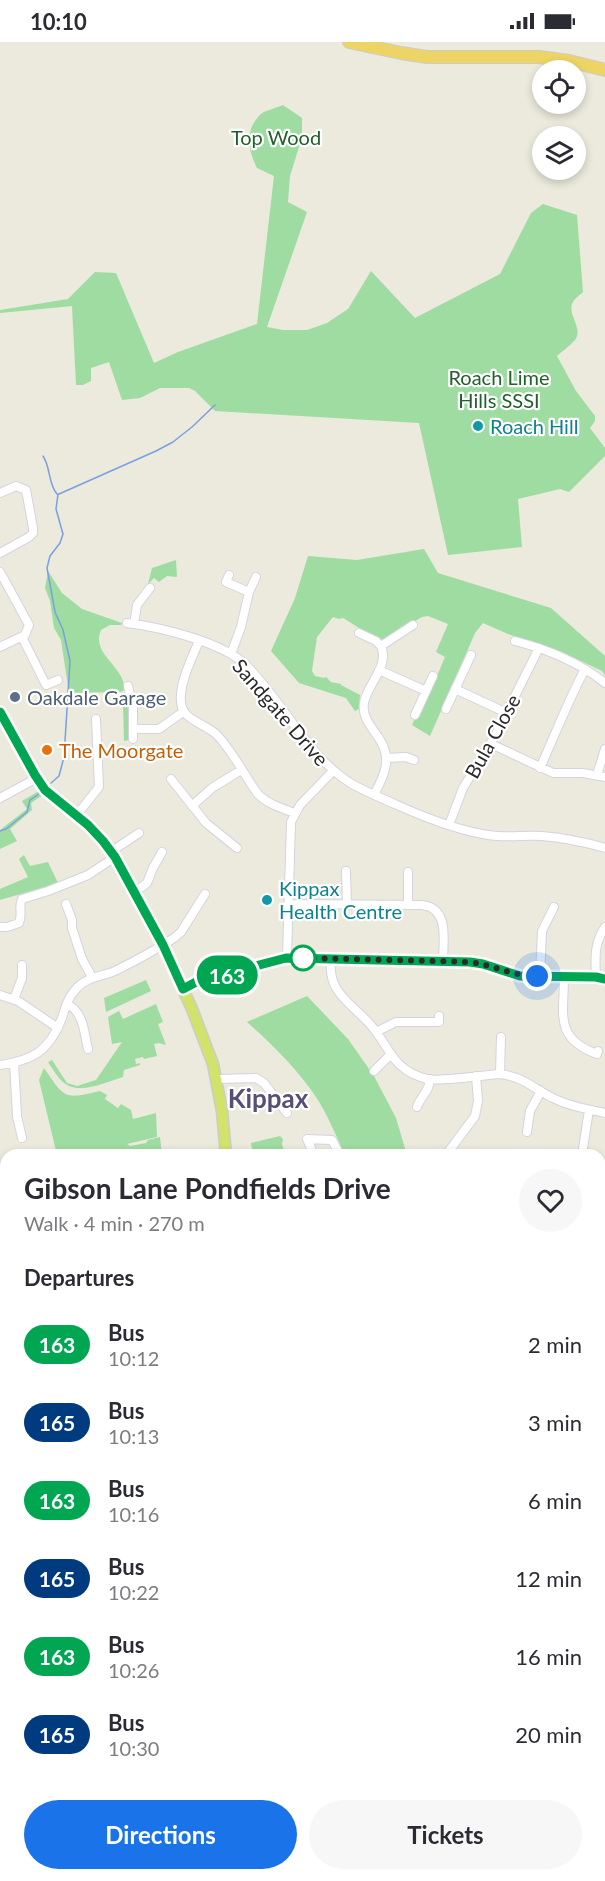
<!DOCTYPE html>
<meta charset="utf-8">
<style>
:root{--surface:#fff;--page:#f7f7f7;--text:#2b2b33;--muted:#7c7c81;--accent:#1a73e8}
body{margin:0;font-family:Lato,sans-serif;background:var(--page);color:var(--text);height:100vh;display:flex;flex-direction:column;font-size:22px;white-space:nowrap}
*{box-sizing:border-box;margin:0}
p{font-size:20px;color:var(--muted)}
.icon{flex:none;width:33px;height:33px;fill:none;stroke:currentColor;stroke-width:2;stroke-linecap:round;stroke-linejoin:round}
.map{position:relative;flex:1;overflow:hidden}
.sheet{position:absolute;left:0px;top:1107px;width:606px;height:732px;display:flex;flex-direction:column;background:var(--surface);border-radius:18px 18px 0 0;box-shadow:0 3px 9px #0003}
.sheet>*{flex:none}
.badge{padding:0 12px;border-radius:20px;font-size:21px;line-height:39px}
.controls{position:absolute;left:532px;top:18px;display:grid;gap:12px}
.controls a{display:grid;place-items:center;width:54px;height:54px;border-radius:50%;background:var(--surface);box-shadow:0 3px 9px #0003;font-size:30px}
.you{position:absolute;width:30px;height:30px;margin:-15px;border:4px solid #fff;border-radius:50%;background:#1a73e8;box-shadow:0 0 0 9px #1a73e833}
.map>.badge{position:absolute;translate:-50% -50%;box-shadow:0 0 0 3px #fff}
h2{padding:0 24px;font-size:22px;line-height:54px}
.round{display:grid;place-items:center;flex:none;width:63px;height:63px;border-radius:32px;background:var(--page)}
.overview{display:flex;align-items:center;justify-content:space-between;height:102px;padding:0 24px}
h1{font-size:28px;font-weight:700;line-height:45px}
.cta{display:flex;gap:12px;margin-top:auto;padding:12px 24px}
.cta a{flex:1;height:69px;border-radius:36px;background:var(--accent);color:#fff;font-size:24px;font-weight:700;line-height:69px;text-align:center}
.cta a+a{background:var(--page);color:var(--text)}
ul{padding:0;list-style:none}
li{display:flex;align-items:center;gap:18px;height:78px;padding:0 24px}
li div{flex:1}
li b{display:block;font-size:22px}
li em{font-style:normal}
li .badge{min-width:66px;font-weight:700;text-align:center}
.status{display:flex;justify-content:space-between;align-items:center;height:42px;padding:0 30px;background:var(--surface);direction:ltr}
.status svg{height:16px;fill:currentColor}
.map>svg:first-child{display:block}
</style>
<div class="status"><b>10:10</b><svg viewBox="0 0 49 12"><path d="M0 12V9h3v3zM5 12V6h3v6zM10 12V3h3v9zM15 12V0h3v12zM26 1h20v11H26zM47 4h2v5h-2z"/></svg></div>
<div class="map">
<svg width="605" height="1839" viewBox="0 0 605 1839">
<rect width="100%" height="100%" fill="#ebeadd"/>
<!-- green -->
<path fill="#9fdca1" d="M283 63 302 76V95L290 134 288 160 307 170 267 285 283 288H307L327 281 348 267 371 229 415 276 500 232 531 171 543 162 577 173 583 250C580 253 575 256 573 260 566 272 584 286 575 298 570 304 562 309 557 314L576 349 595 374V379L590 386 605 406V414L569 450 560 447 518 457 522 505 448 513 419 381 215 369 195 349 189 346H160L140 356 122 358 109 320 91 326V339L83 343H76L72 264 0 271V268L68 257 95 230 116 231 154 321 178 310 257 282 274 134 257 126C248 108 244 88 261 72 266 68 277 66 283 63Z
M424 507 438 531 551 566 605 614V633L602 629 560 609 508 592 483 581 475 591 430 694 412 683 417 672 423 669 422 663 424 659 427 658 445 615 436 610 448 582 428 574 422 575 383 598C366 592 357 584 343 576L339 577 333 575 317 595 312 629 315 634 324 636 326 635 331 640 341 642V643L360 653 359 667 355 669 346 656 299 641 271 609 295 556 308 514 357 518Z
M176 518 177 535 167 534 159 540 154 536 148 542 152 526Z
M48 529 62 551 82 567 122 581 121 583H110L101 588C90 612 127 626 124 648L119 651 121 655 127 656 129 662V698L124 699 123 662 115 650 69 651 61 598 54 586 50 559 45 546Z
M39 749 43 753 31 761 32 768 10 787 17 799 0 807V788L27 767 22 759Z
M24 813 30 824 48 820 58 841 0 858V847L28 835 19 817Z
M146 938 151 949 106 970 104 956Z
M307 954 348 997 374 1034 396 1076 407 1113H345C336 1094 328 1073 316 1055 299 1029 271 1001 247 980Z
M156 962 163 980 158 982 166 1003 159 1001 154 1002 157 1014 144 1017 143 1015 135 1017 136 1022 140 1021V1023L124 1028 123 1035C106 1040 78 1054 63 1040 57 1035 53 1027 48 1020L52 1018 67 1041 77 1044 96 1038 122 1000 112 1002 108 975 119 969 123 977Z
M44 1026C65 1056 63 1058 100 1049L107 1053 105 1057 118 1066 121 1062 131 1068 133 1077 156 1071 157 1095 127 1102 130 1104 146 1101 148 1098 160 1095 162 1113H57L39 1038Z
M280 1094 283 1097 282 1102 285 1113H253L251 1101Z
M600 1212H605V1251L600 1267Z
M0 1474 6 1475V1527H0Z
M0 1681 6 1682V1746L0 1745Z
M53 1833H110L108 1839H70Z
M158 1833H389L385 1839H163Z"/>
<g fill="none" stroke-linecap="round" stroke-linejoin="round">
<!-- stream -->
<path stroke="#7a9fe3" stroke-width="1.5" d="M43 414C51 426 48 442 57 452
M59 452 156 409 173 400 192 385 215 363
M51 741 59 734 64 715 70 619 63 588 55 570 47 526 50 514 60 501 63 492 56 467 58 452
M0 789 6 787 27 770 30 758 39 752"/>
<!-- minor casing -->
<g stroke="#d5d3e1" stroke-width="10">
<path id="minor" d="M0 451 16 444 26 448 33 486V491L29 495 0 511
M0 530 29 583 25 593 0 605
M229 533 226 540 249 550
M127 581C160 585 222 600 246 623 265 642 281 666 297 687 313 708 329 728 352 742 366 750 382 756 397 763 426 776 456 788 488 793 506 796 524 793 542 794 564 796 585 800 605 806
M134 582 137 563 150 546
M359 591 376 599 381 604
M22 595 46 643 58 638
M199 599C192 616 170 658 187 673 195 681 209 685 217 693 230 706 246 735 257 751 267 762 281 766 295 771
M515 599C546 607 580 621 605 641
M381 604 413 583
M231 612 241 585 249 550 256 535
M379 628 426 649
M128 644 133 664V697
M455 647 507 671
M446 667 471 613
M415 673 433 634
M133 687H159L183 670
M491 702 553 731H583L605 735
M386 716 406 715 414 718
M540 726C555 693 568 659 585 627
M597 733 605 707
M171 737 206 781 237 806
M374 753C379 743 385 733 386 722 389 695 360 684 364 661 367 642 390 624 381 604
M0 756 37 736
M192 764 212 746 241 728
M76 774 99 745 96 677
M449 783 463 746 495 694 539 606
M112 809 139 791
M346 829 347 862
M135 850 147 841 153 826 162 810
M66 862 72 878V886L82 917 92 935
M288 862 422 863C450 866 443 899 443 919
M408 863V830
M0 885H7L19 881C23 872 18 865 22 857L48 849 88 833 115 815
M287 916 291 780 300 763 333 729
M330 917C331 926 330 935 335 944 342 958 358 969 369 981 390 1004 391 1028 427 1037 443 1040 482 1033 500 1032 522 1034 536 1048 555 1057 571 1065 588 1067 605 1071
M540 934 542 889 554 865
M564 935C564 973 554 996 597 1012L598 1009
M596 935C595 916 594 901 605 885
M183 947 198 939 287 916 469 919 484 922 520 934 605 937
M0 953 18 959 58 986
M14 957 22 936V923
M67 962C84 970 84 991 88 1007
M376 990 396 980H439V974
M14 1021 17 1074 22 1096
M0 1023C34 1018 49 1009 62 976 65 966 68 955 76 947 87 934 103 935 117 928 135 919 157 907 174 896L181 890 205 852
M374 1029 390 1013
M500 1032 501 995
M217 1037 256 1036 264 1041 287 1071
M417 1065C421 1053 429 1051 430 1037
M527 1090 530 1069 541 1049
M314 1113 307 1097 332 1098 340 1113
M446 1113 475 1074 478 1059 476 1034
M582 1113 589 1068
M0 1169 6 1172
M0 1276 6 1277
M600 1285 605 1267
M0 1318 6 1304
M0 1335 6 1339
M0 1445H6
M600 1506 605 1497
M0 1565 6 1564
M0 1594 6 1593
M600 1600 605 1597
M0 1668 6 1660
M600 1678 605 1677"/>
</g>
<!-- major casing -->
<g stroke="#ccc" stroke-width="13">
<path id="major" d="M0 670 35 733 45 748 88 783 112 809 163 903 192 967 213 1022 222 1069 226 1113
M600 1536 605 1539"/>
</g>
<!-- highway casing -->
<g stroke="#ccc" stroke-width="14">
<path id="highway" d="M349 0 401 11 427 15H539L569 19 605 28"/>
</g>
<!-- minor -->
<use href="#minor" stroke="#fff" stroke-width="8"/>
<!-- major -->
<use href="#major" stroke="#d1e36a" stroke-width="10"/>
<!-- highway -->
<use href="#highway" stroke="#eed464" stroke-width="12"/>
</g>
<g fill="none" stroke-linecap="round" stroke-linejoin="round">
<!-- line casing -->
<g stroke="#fff" stroke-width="14">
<path id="line" d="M0 670 35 733 45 748 88 783 103 799 115 815 163 903 183 947 198 939 286 916 470 920 483 922 520 934 596 935 605 937"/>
</g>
<!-- line -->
<use href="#line" stroke="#00a651" stroke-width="9"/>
<!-- walk -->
<path stroke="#2a2a2a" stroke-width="6" stroke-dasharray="0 10.8" d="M303 916 470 920C494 923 511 934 537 934"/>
</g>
<!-- markers -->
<g fill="#0f9aa8" stroke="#fff" stroke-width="2">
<circle cx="478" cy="384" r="6"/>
<circle cx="267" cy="858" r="6"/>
</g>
<circle fill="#5c6f8a" stroke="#fff" stroke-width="2" cx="15" cy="655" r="6"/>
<circle fill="#e8710a" stroke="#fff" stroke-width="2" cx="47" cy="708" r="6"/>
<circle fill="#fff" stroke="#00a651" stroke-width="3" cx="303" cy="916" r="12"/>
<g text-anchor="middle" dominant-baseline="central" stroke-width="4.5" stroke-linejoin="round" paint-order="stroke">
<!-- park labels -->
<g font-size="20" fill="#21602c" stroke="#fff">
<text x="276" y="95">Top Wood</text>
<text x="499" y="335">Roach Lime<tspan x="499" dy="23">Hills SSSI</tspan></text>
</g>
<!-- culture labels -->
<g font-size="20" fill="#0d838f" stroke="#fff" text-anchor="start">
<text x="490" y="384">Roach Hill</text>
<text x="279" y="846">Kippax<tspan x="279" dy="23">Health Centre</tspan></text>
</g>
<!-- service labels -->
<g font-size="20" fill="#4e5e75" stroke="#fff" text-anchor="start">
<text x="27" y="655">Oakdale Garage</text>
</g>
<!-- street labels -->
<g font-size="20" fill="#2a2a2a" stroke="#fff">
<text transform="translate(281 670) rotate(49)">Sandgate Drive</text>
<text transform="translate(492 694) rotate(-61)">Bula Close</text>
</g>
<!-- food labels -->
<g font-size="20" fill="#c56008" stroke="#fff" text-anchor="start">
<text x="59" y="708">The Moorgate</text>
</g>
<!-- district labels -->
<g font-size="26" font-weight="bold" fill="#574f76" stroke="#fff">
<text x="268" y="1056">Kippax</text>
</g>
</g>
</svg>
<div class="controls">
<a><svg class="icon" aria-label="locate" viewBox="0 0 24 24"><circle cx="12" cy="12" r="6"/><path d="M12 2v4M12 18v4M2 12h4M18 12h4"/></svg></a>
<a><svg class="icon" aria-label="layers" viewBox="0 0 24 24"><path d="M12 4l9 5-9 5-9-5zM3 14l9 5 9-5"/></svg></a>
</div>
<div class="you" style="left:537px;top:934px"></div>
<b class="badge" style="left:227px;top:933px;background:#00a651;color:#fff">163</b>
<section class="sheet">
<div class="overview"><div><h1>Gibson Lane Pondfields Drive</h1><p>Walk · 4 min · 270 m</p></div><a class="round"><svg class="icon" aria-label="heart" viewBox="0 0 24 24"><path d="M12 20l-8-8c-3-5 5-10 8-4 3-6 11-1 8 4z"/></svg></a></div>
<h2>Departures</h2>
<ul>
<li><span class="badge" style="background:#00a651;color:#fff">163</span><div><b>Bus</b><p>10:12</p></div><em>2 min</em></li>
<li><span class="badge" style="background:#003b80;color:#fff">165</span><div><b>Bus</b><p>10:13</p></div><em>3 min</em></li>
<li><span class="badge" style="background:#00a651;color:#fff">163</span><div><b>Bus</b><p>10:16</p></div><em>6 min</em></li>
<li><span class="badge" style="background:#003b80;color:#fff">165</span><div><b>Bus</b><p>10:22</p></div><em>12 min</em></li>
<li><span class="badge" style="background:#00a651;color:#fff">163</span><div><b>Bus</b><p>10:26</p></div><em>16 min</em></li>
<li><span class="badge" style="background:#003b80;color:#fff">165</span><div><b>Bus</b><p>10:30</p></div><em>20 min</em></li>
</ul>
<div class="cta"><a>Directions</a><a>Tickets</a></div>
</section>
</div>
